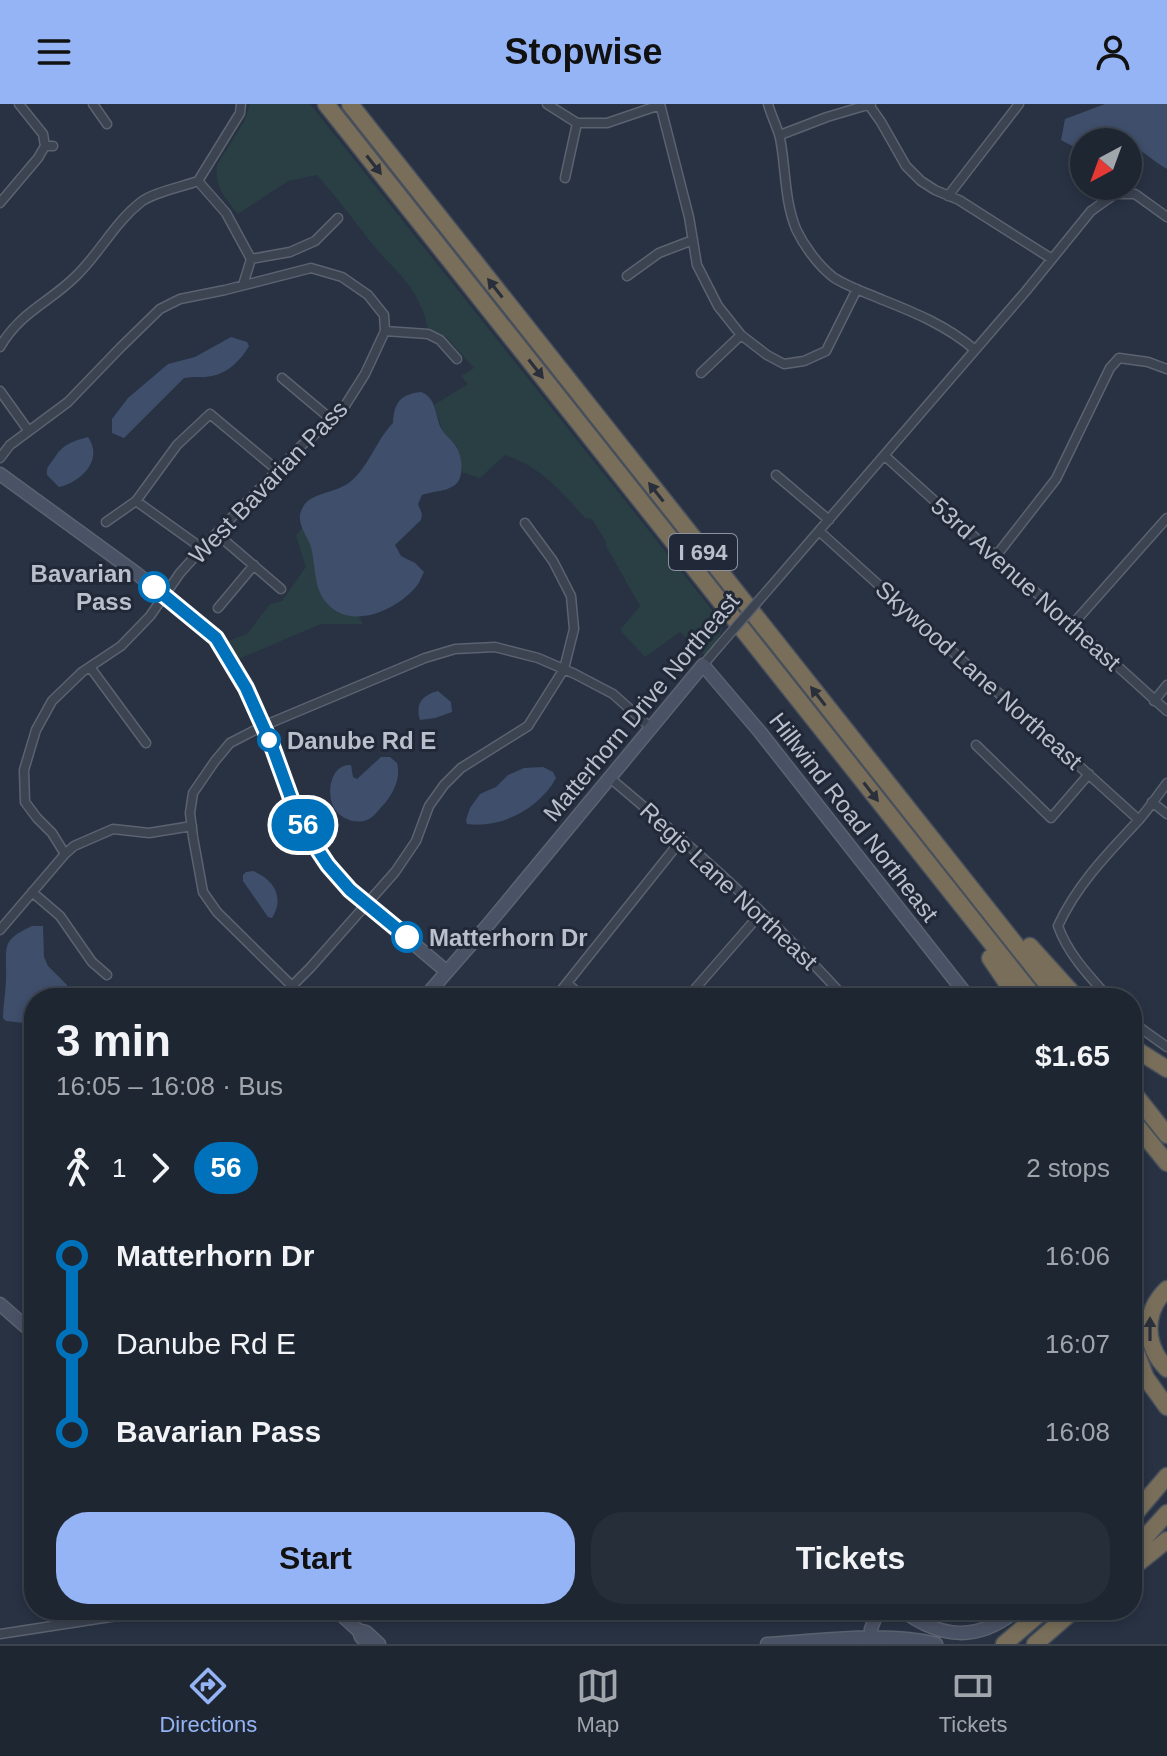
<!DOCTYPE html>
<meta charset="utf-8">
<style>
:root{--surface:#1e2632;--page:#262e3a;--text:#f1f3f6;--muted:#a1a5ac;--line:#3c434d;--accent:#95b4f6}
body{margin:0;font-family:Helvetica,sans-serif;background:var(--page);color:var(--text);height:100vh;display:flex;flex-direction:column;font-size:30px;white-space:nowrap}
*{box-sizing:border-box;margin:0}
p{font-size:26px;color:var(--muted)}
.icon{flex:none;width:44px;height:44px;fill:none;stroke:currentColor;stroke-width:2;stroke-linecap:round;stroke-linejoin:round}
.map{position:relative;flex:1;overflow:hidden}
.details{position:absolute;left:24px;top:884px;width:1118px;height:632px;display:flex;flex-direction:column;background:var(--surface);border-radius:32px;box-shadow:0 4px 12px #0003,0 0 0 2px var(--line)}
.details>*{flex:none}
.badge{padding:0 16px;border-radius:26px;font-size:28px;line-height:52px}
.needle{width:52px;rotate:221deg}
.tools{position:absolute;left:1070px;top:24px;display:grid;gap:16px}
.tools a{display:grid;place-items:center;width:72px;height:72px;border-radius:50%;background:var(--surface);box-shadow:0 4px 12px #0003,0 0 0 2px var(--line);font-size:40px}
.map>.badge{position:absolute;translate:-50% -50%;box-shadow:0 0 0 4px #fff}
.legs{display:flex;align-items:center;gap:12px;height:88px;padding:0 32px;font-size:26px}
.legs p{margin-inline-start:auto}
.headline{display:flex;align-items:center;justify-content:space-between;height:136px;padding:0 32px}
h1{font-size:44px;font-weight:800;line-height:60px}
.cta{display:flex;gap:16px;margin-top:auto;padding:16px 32px}
.cta a{flex:1;height:92px;border-radius:32px;background:var(--accent);color:#111;font-size:32px;font-weight:800;line-height:92px;text-align:center}
.cta a+a{background:var(--page);color:var(--text)}
ul{padding:0 32px;list-style:none}
li{display:flex;align-items:center;gap:28px;height:88px;font-size:30px}
li i{display:grid;place-items:center;width:12px;height:100%;margin:0 10px;background:currentColor}
li i::after{content:'';width:20px;height:20px;margin:-10px;border:6px solid;border-radius:50%;background:var(--surface)}
li p{margin-inline-start:auto}
li:first-child i{background:linear-gradient(#0000 50%,currentColor 0)}
li:last-child i{background:linear-gradient(currentColor 50%,#0000 0)}
header{display:flex;justify-content:space-between;align-items:center;height:104px;padding:0 32px;background:var(--accent);color:#111;font-size:36px;font-weight:800}
.tab-bar{display:flex;justify-content:space-around;align-items:center;height:112px;border-top:2px solid var(--line);background:var(--surface);font-size:22px;color:var(--muted)}
.tab-bar a{display:grid;justify-items:center;gap:4px}
.tab-bar .selected{color:var(--accent)}
.map>svg:first-child{display:block}
</style>
<header><svg class="icon" aria-label="menu" viewBox="0 0 24 24"><path d="M4 6h16M4 12h16M4 18h16"/></svg>Stopwise<svg class="icon" aria-label="person" viewBox="0 0 24 24"><circle cx="12" cy="8" r="4"/><path d="M4 21q1-7 8-7t8 7"/></svg></header>
<div class="map">
<svg width="1167" height="1540" viewBox="0 0 1167 1540">
<rect width="100%" height="100%" fill="#283243"/>
<!-- green -->
<path fill="#2a3f44" d="M250 0H310L723 520 719 535 705 551 680 528 645 553 620 526 640 502 606 442V438L592 415 585 414C560 386 542 364 505 351L480 374 462 368 457 342 443 328 434 301 468 280 461 272 474 264 446 233 428 224C418 181 395 168 369 136 352 114 336 92 317 71L288 77 238 110C226 95 214 82 217 61L245 16Z
M308 416 353 504 363 520H321L236 556 226 538 247 530 270 500 282 497 306 463 296 432Z"/>
<!-- water -->
<path fill="#3e4e6b" d="M1105 0H1167V65C1150 55 1138 43 1121 33L1108 38H1084V43L1076 44 1061 36 1065 15Z
M231 233 247 238 249 242C241 256 228 269 212 272 203 274 193 272 184 274L124 334 112 329V315L128 294 168 260 195 253Z
M421 288C437 294 435 312 441 324 445 332 453 336 457 344 462 353 464 371 457 379 449 388 432 387 422 391L418 400 422 410 421 416 395 441 401 452 415 459 424 468C421 474 419 480 415 484 392 510 342 529 321 491 314 476 315 459 311 443 307 430 294 418 303 403 311 388 337 389 350 378 369 363 376 336 393 319 394 299 400 290 421 288Z
M88 333C104 356 81 378 59 383L47 371C46 362 50 361 55 353 63 340 73 337 88 333Z
M438 587 451 598 452 608 435 614 420 616C415 600 422 591 438 587Z
M381 653H390L397 659C401 673 394 688 385 699 381 703 377 709 372 713 361 722 342 717 334 704 326 690 330 660 351 661L353 673 357 675Z
M543 663 553 668 556 674C540 704 501 725 467 720L466 716 470 704 480 690 496 683 508 671 524 664Z
M253 767C274 775 285 794 272 814L268 813 243 777V771L246 768Z
M32 822H43L44 853 48 862 67 881V894H34V920L6 917 3 914C3 900 6 887 6 874 7 842 0 837 32 822Z"/>
<g fill="none" stroke-linecap="round" stroke-linejoin="round">
<!-- street casing -->
<g stroke="#5b6270" stroke-width="11">
<path id="street" d="M19 0 43 30 45 42
M93 0 107 20
M547 0 577 19H607L660 1
M660 0 689 113 697 161 718 202 741 231 767 251 784 260 804 257 826 247 857 185
M768 0C771 11 778 25 780 34 786 64 784 95 796 125 804 142 818 161 833 173 848 183 867 189 883 196 916 209 947 222 974 245
M869 1 881 18 906 62 921 77 935 86 959 96 1052 155
M780 31 827 13 871 0
M565 74 577 19
M198 77 226 109 251 155 243 181
M198 77 240 9 241 0
M948 92 1019 0
M0 99 38 54 45 42H53
M251 155 290 148 315 137 338 114
M627 172 659 149 693 136
M385 227 428 230 440 236 457 255
M0 243C20 208 49 199 76 172 100 149 114 119 141 98 154 88 182 83 198 77
M701 269 741 231
M282 274 332 316
M0 287 28 326
M885 352 1167 607
M0 354 10 341 68 298 121 243 160 205 180 195 225 186 311 164 342 173 368 191 384 211 385 227 365 270 341 308 302 341 207 439 180 469 150 512 121 542 82 568 52 597 36 626 24 666 25 698 37 714 52 729 65 750
M776 371 829 416
M136 397 203 445
M106 418 136 397 177 341 210 310 277 366
M525 419 553 457 571 492 574 525 564 565 528 622 461 664 444 681 429 702 416 737 395 768 310 864 292 882 217 808 203 788 193 733 190 709 193 689 215 657 230 639 263 622 425 554 455 545 495 543 538 554 575 570 613 590 650 623
M819 427 1139 716
M217 430 281 485
M996 452 1056 375 1110 264 1119 254 1148 258 1167 265
M767 487 1026 187 1091 107 1115 90H1135L1167 113
M218 504 254 461
M1072 521 1167 414
M703 561 720 541
M90 563 146 639
M1154 597 1167 581
M976 641 1051 714 1089 670
M610 674C692 743 773 814 845 894
M1152 698 1167 710
M32 788 60 812 92 858 107 871
M0 826 65 750 74 742 113 725 149 729 192 722
M567 879 584 894
M555 894 682 735
M687 894 761 809
M1109 894C1089 872 1068 850 1058 822 1076 782 1107 750 1137 718 1148 706 1157 692 1167 679
M1132 918 1167 943
M0 1530 117 1512 146 1506"/>
</g>
<!-- secondary casing -->
<g stroke="#5b6270" stroke-width="15">
<path id="secondary" d="M0 370 136 469 216 534 246 584 272 642 292 697 310 734 328 761 350 786 446 867
M424 894 487 822 703 561 760 628 969 894
M0 1200 34 1230
M1132 1353V1358
M336 1506 359 1527 361 1533 368 1540
M902 1506C941 1535 978 1538 1017 1506
M362 1527 366 1528 379 1540
M767 1540C816 1537 889 1527 936 1540
M872 1540 871 1525 878 1506"/>
</g>
<!-- highway casing -->
<g stroke="#474f5d" stroke-width="19">
<path id="highway" d="M326 0 1035 894
M350 0 1058 894
M1030 842 1077 894
M990 854 1017 894
M1132 943 1167 965
M1132 987 1167 1031
M1132 1016 1167 1059
M1167 1185C1143 1208 1144 1241 1167 1265
M1132 1237 1146 1274 1167 1303
M1132 1413 1167 1372
M1132 1448 1167 1409
M1132 1464 1167 1436
M1004 1540 1044 1506
M1035 1540 1074 1506"/>
</g>
<!-- street -->
<use href="#street" stroke="#3c4452" stroke-width="8"/>
<!-- secondary -->
<use href="#secondary" stroke="#4a5365" stroke-width="12"/>
<!-- highway -->
<use href="#highway" stroke="#786e59" stroke-width="16"/>
<!-- street-bridge casing -->
<g stroke="#5b6270" stroke-width="11" stroke-linecap="butt">
<path id="street-bridge" d="M720 541 767 487"/>
</g>
<!-- street-bridge -->
<use href="#street-bridge" stroke="#3c4452" stroke-width="8"/>
</g>
<!-- one-way arrows -->
<defs><path id="oneway-solid" d="M-6-.8H1V-3.2L6.5 0L1 3.2V.8H-6Z" transform="scale(2)"/></defs>
<g fill="#2a303b">
<use href="#oneway-solid" transform="translate(374 61) rotate(52)"/>
<use href="#oneway-solid" transform="translate(495 184) rotate(-128)"/>
<use href="#oneway-solid" transform="translate(536 265) rotate(52)"/>
<use href="#oneway-solid" transform="translate(656 388) rotate(-128)"/>
<use href="#oneway-solid" transform="translate(818 592) rotate(-128)"/>
<use href="#oneway-solid" transform="translate(871 688) rotate(52)"/>
<use href="#oneway-solid" transform="translate(1150 1225) rotate(-90)"/>
</g>
<g fill="none" stroke-linecap="round" stroke-linejoin="round">
<!-- line-1 casing -->
<g stroke="#fff" stroke-width="18">
<path id="line-1" d="M154 483 216 534 246 584 272 642 292 697 310 734 328 761 350 786 407 833"/>
</g>
<!-- line-1 -->
<use href="#line-1" stroke="#0072bc" stroke-width="12"/>
</g>
<!-- markers -->
<g fill="#fff" stroke="#0072bc" stroke-width="4">
<circle cx="154" cy="483" r="14"/>
<circle cx="269" cy="636" r="10"/>
<circle cx="407" cy="833" r="14"/>
</g>
<g text-anchor="middle" dominant-baseline="central" stroke-width="6" stroke-linejoin="round" paint-order="stroke">
<!-- shield labels -->
<rect fill="#212938" stroke="#8c92a0" stroke-width="2" x="669" y="430" width="68" height="36" rx="6"/>
<g font-size="22" font-weight="bold" fill="#babfcc">
<text x="703" y="448">I 694</text>
</g>
<!-- street labels -->
<g font-size="24" fill="#babfcc" stroke="#212938">
<text transform="translate(268 378) rotate(-46)">West Bavarian Pass</text>
<text transform="translate(1026 480) rotate(42)">53rd Avenue Northeast</text>
<text transform="translate(979 571) rotate(42)">Skywood Lane Northeast</text>
<text transform="translate(641 603) rotate(-50)">Matterhorn Drive Northeast</text>
<text transform="translate(854 713) rotate(52)">Hillwind Road Northeast</text>
<text transform="translate(729 782) rotate(43)">Regis Lane Northeast</text>
</g>
<!-- stop labels -->
<g font-size="24" font-weight="bold" fill="#babfcc" stroke="#212938" text-anchor="start">
<text x="132" y="469" text-anchor="end">Bavarian<tspan x="132" dy="28">Pass</tspan></text>
<text x="287" y="636">Danube Rd E</text>
<text x="429" y="833">Matterhorn Dr</text>
</g>
</g>
</svg>
<div class="tools">
<a><svg class="needle" viewBox="-14 -14 28 28"><path d="M0-13l5 13h-10z" fill="#e53935"/><path d="M0 13l5-13h-10z" fill="#a1a5ac"/></svg></a>
</div>
<b class="badge" style="left:303px;top:721px;background:#0072bc;color:#fff">56</b>
<section class="details">
<div class="headline"><div><h1>3 min</h1><p>16:05 – 16:08 · Bus</p></div><b>$1.65</b></div>
<div class="legs"><svg class="icon" aria-label="walk" viewBox="0 0 24 24"><circle cx="13" cy="4" r="2"/><path d="M13 8l-2 6 4 7M11 14l-3 7M7 12l3-4h3l4 4"/></svg>1<svg class="icon" aria-label="forward" viewBox="0 0 24 24"><path d="M9 5l7 7-7 7"/></svg><b class="badge" style="background:#0072bc;color:#fff">56</b><p>2 stops</p></div>
<ul>
<li><i style="color:#0072bc"></i><b>Matterhorn Dr</b><p>16:06</p></li>
<li><i style="color:#0072bc"></i><span>Danube Rd E</span><p>16:07</p></li>
<li><i style="color:#0072bc"></i><b>Bavarian Pass</b><p>16:08</p></li>
</ul>
<div class="cta"><a>Start</a><a>Tickets</a></div>
</section>
</div>
<nav class="tab-bar">
<a class="selected"><svg class="icon" aria-label="directions" viewBox="0 0 24 24"><path d="M12 3l9 9-9 9-9-9zM9 14v-3h6M13 9l2 2-2 2"/></svg>Directions</a>
<a><svg class="icon" aria-label="map" viewBox="0 0 24 24"><path d="M3 6l6-2 6 2 6-2v14l-6 2-6-2-6 2zM9 4v14M15 6v14"/></svg>Map</a>
<a><svg class="icon" aria-label="tickets" viewBox="0 0 24 24"><path d="M3 7h18v10H3zM15 7v10"/></svg>Tickets</a>
</nav>
